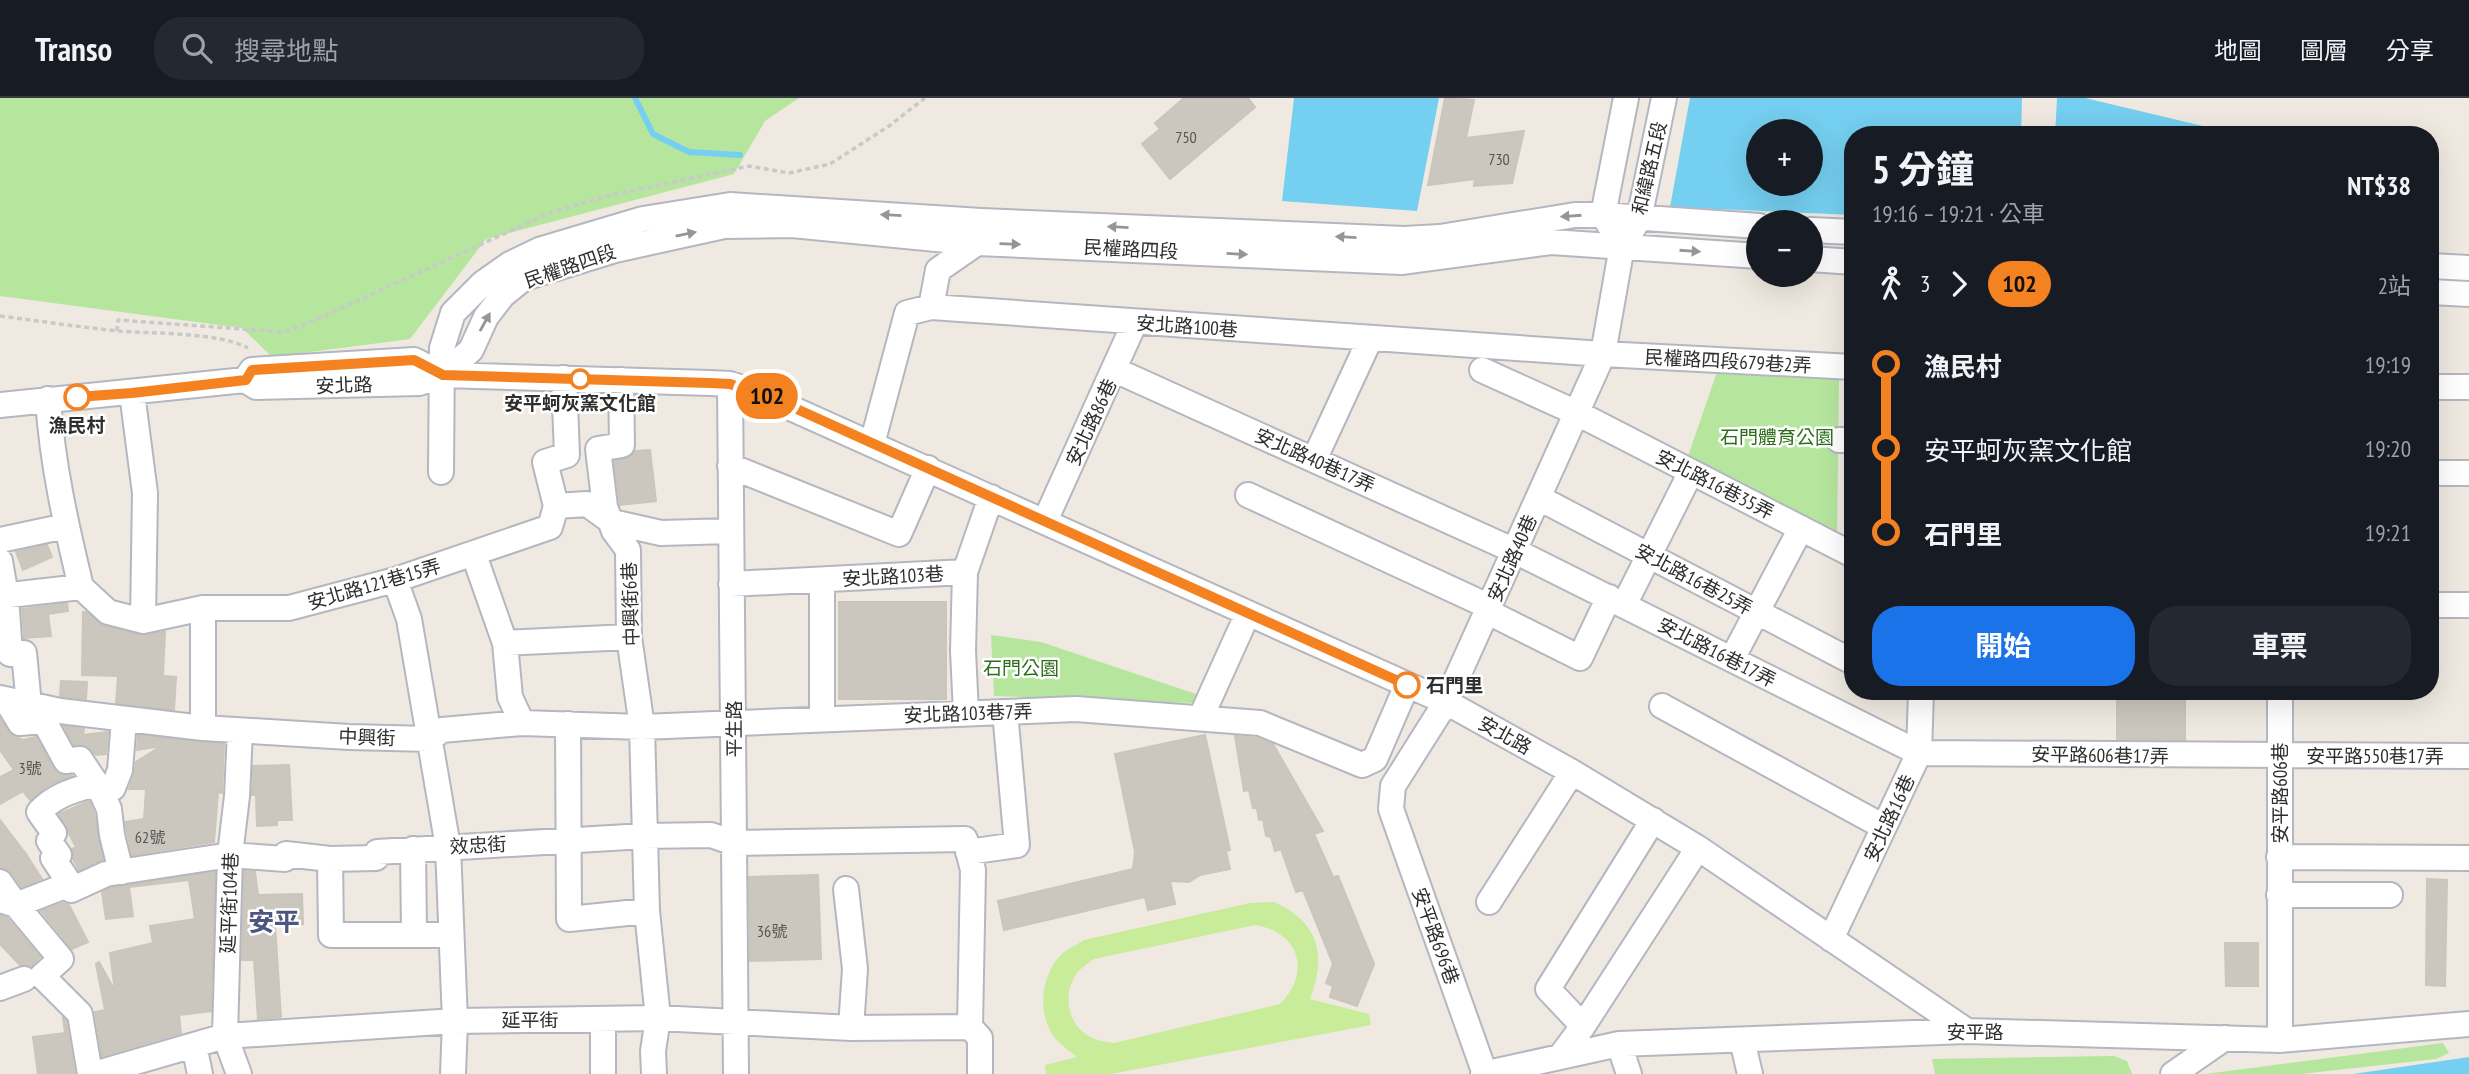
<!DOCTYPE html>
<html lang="zh-TW">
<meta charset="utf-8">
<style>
:root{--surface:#171b24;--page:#242831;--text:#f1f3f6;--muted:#9ea1a6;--line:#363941;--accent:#1a73e8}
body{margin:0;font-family:"PT Sans Narrow","Noto Sans TC",sans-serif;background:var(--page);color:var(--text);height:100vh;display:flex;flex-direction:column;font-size:26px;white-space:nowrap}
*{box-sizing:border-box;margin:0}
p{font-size:23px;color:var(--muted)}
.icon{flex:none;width:38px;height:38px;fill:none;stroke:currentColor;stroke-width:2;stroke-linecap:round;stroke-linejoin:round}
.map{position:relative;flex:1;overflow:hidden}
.details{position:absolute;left:1844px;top:28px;width:595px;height:574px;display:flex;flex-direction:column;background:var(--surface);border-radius:28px;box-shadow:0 7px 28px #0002}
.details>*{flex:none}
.badge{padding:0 14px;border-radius:23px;font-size:24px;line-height:46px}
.fabs{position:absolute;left:1746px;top:21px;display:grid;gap:14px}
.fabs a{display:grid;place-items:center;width:77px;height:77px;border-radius:50%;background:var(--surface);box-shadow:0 7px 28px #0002;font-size:35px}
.map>.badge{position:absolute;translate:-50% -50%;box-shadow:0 0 0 4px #fff}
.legs{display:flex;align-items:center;gap:10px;height:77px;padding:0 28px;font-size:23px}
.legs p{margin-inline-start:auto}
.headline{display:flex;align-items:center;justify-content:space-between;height:119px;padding:0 28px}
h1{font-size:38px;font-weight:700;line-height:52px}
.cta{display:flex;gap:14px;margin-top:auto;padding:14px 28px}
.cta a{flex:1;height:80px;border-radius:28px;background:var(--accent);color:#fff;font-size:28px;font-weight:700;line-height:80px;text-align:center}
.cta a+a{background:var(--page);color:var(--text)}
ul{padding:0 28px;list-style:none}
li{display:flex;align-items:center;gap:24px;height:84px;font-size:26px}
li i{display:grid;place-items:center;width:10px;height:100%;margin:0 9px;background:currentColor}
li i::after{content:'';width:18px;height:18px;margin:-9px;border:5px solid;border-radius:50%;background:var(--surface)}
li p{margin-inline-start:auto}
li:first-child i{background:linear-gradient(#0000 50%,currentColor 0)}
li:last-child i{background:linear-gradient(currentColor 50%,#0000 0)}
header{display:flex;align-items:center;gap:42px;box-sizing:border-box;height:98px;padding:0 35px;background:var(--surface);border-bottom:2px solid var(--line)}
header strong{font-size:33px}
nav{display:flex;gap:38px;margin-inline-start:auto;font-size:24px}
.search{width:490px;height:63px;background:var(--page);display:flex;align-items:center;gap:18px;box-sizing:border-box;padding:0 24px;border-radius:28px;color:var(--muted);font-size:26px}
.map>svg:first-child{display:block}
</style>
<header>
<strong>Transo</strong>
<div class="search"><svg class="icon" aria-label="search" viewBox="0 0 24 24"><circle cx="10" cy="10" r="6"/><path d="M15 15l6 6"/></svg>搜尋地點</div>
<nav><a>地圖</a><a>圖層</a><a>分享</a></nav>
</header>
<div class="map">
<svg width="2469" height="976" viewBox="0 0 2469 976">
<rect width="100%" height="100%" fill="#efe9e1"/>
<!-- green -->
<path fill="#b6e59e" d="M0 0H799L765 23 734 76 486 141 410 241 272 259 242 230 0 198Z
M1718 271 1839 282 1837 438 1687 361Z
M991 537 1041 544 1202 598 1194 605 994 598Z
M2443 945 2449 955 2436 961 2301 976H2205Z
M2114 958 2127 963 2132 976H1935L1932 961Z"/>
<!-- pitch -->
<path fill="#c9ec9a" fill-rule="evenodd" d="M1274 804C1319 824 1327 857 1310 901L1369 916 1371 927 1111 976H1046L1045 967 1077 959C1068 952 1059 946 1052 936 1038 913 1041 878 1060 858 1066 851 1077 847 1084 842L1250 805ZM1255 827C1299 834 1312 874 1280 906L1114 945C1109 944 1103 944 1098 942 1069 934 1060 898 1077 875 1081 870 1088 865 1094 861Z"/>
<!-- water -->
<path fill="#75cff0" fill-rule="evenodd" d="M1294 0H1439L1417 113 1282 103Z
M1690 0H2022L2021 37H1853V117L1670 109ZM1811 33V86H1759V33Z
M2057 0H2085L2241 37H2055Z
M2469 959V976H2353Z"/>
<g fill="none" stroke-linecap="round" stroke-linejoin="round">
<!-- stream -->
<path stroke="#75cff0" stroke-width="6" d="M635 0 653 36 689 54 740 57"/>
</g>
<!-- building -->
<path fill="#cbc7bf" stroke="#cbc5ba" stroke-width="2" d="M1184 0H1248L1255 9 1170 81 1142 46 1160 31 1155 25Z
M1445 0 1474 2 1466 40 1524 33 1512 85 1474 88 1475 81 1428 87Z
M650 352 656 403 620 407 614 363 630 359 635 353Z
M47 447 52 459 23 472 16 454Z
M839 504H946V601H839Z
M67 505 68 513 48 516 51 538 24 540 22 511Z
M83 514H86L104 528 139 537 165 534 163 578 176 579 174 612 116 605 118 578 82 577Z
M61 583 87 584 86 601 60 598Z
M2117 593H2185V642L2117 641Z
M0 621 14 638 23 642 36 639 53 670 59 676 73 677 49 687 30 702 23 693 0 706V679L14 672 0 652Z
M64 628 84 631 83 637 108 634 106 656 96 657 87 648 74 647Z
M138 637 224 646 222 695 218 694 214 744 132 757 125 724 144 721 146 691H129L134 677 136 664 161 648 137 652Z
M1205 637 1230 752 1226 753 1230 771 1200 777 1189 784 1170 783 1175 806 1148 812 1145 799 1004 832 998 803 1133 771 1135 754 1115 656Z
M1235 638 1257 640 1273 646 1323 733 1314 736 1333 779 1338 778 1374 866 1357 908 1330 899 1333 888 1326 885 1333 866 1303 792 1296 794 1281 751 1275 753 1271 739 1266 738 1263 721 1259 722 1257 710H1253L1249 692 1244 693Z
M289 667 292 722H277V727L257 728 256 697H252L253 668Z
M89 703 94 715 103 762 79 772 73 761 72 751 76 749 59 716Z
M0 722 26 756 42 781 22 789 12 775 0 769Z
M244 773 255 774 258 797 302 796 303 826 275 827 281 919 258 921 254 862H242Z
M215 774 211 913 179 917 181 935 102 958 95 914 105 912 96 866 99 864 115 893 110 855 153 845 150 828 195 821 189 782 129 789 133 818 106 821 102 794 110 790Z
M818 777 821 861 750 863 749 779Z
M2427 781 2447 782 2445 888 2426 887Z
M63 805 69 807 88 844 72 851 41 813Z
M0 818 7 820 40 859 31 868 20 867 0 846Z
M2225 845H2258V888H2226Z
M63 920 66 923 75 976H38L33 939 65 935Z"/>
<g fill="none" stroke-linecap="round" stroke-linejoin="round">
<!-- minor casing -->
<g stroke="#b4b7c1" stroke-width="28">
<path id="minor" d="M1611 130 1603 117 1626 0
M1811 132 1853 134
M1811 161 1853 164
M2431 168 2469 170
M2431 194 2469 196
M931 209 938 172 977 145 978 137
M1115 272 1515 453 1919 655 2469 658
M1482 272 1577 315 1853 457
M443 277 471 252 486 219 503 197 524 180 615 152 724 128 792 127 977 145 1401 164 1551 144 1759 158
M245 282 252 272 414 262 443 277
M621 282 622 347 598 351 605 409 614 433 628 452 629 539 642 629 647 813 658 920 653 953 654 976
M730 286 736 976
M2431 289H2469
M132 295 145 395 143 523
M48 301C52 365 66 427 81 489
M0 307 245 282 256 289 419 285 443 277 710 285 730 286 755 294 1446 604 1572 674 1698 750 1967 933
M1839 342H1853
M872 346 907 215 931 209 1603 256 1853 269
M1314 362 1370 241
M730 368 899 436 928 370
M441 374 442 250 453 215 483 185 510 166 539 152 643 121 730 107 981 123 1404 141 1440 139 1575 117H1603L1759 128
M2431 375H2469
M1248 397 1490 509
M1539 400 1849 562
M556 408 545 364 567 357 564 280
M1045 423 1135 224
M0 442 66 428
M474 457 505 545 510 599 522 625
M0 463 6 498 10 556 24 555 29 607
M965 474 963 553 966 615
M395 482 409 521 448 749 455 923 453 976
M822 482V621
M731 486 965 474 991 399
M0 498 81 489 108 514 143 523 203 510H289L395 482 550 429 556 408 587 406 612 424 661 435 731 433
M1624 507 1691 374
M2431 507H2469
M203 510V630
M1488 514 1580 560 1609 499
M505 545 629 539
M1732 561 1801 430
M2280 593V942
M0 600 60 613 203 630 349 639 430 641 442 632 522 625 642 629 1076 611 1260 625 1362 667 1375 661 1407 587
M6 602 20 625 44 623 66 663 80 661 100 691 109 711 112 737 121 774
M1662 608 1884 729
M1201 619 1248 515
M568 626 569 821 647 813
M413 751 414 836
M968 754 1017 747 1005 614
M2279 759 2469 760
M330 761 331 837H451
M0 784 16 807 61 861 42 878 80 916 90 976
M70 786 53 760 59 757 49 743 54 735 39 714C54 698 71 693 91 687L100 692 113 690 120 672 124 622
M846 791 855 871 851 930
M2279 797H2390
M0 802 16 807 70 786 71 792 106 776 230 757 285 761 286 756 330 761 376 760 377 754 644 738 711 737 734 745 965 741 973 772 970 929 980 940V976
M1489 804 1572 674
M1831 841 1919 655 1921 593
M0 890 24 881
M603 922V976
M1583 928 1548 891 1653 722
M1742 942 1750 976
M1619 946 1629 976
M194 947 200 976
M1560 959 1583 928 1698 750
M94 976 225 938 455 923 658 920 851 930 970 929
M239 976 225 938 230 757 237 698 240 633
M1483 976 1619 946 1967 933 2280 942 2469 926
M1485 976 1391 711 1393 688 1446 604 1603 256 1622 148 1639 121 1664 0
M2173 976 2225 940"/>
</g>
<!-- path -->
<path stroke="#c9c9c9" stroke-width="3.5" stroke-dasharray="5 3.5" stroke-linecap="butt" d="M0 218C40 223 79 229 119 233 155 236 218 234 248 250
M117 233 118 222 283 234 304 227 552 114 607 98 749 68 789 75 830 66 889 28 925 0"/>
<!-- minor -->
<use href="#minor" stroke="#fff" stroke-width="24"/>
</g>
<!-- one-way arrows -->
<defs><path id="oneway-solid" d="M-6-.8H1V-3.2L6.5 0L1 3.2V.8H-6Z" transform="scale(1.75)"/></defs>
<g fill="#969696">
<use href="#oneway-solid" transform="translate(891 117) rotate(-177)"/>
<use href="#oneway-solid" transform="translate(1571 118) rotate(176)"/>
<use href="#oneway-solid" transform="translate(1118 129) rotate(-177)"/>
<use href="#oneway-solid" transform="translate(686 136) rotate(-11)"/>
<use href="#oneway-solid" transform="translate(1346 139) rotate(-177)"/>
<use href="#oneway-solid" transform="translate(1010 146) rotate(2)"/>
<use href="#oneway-solid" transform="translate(1690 153) rotate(4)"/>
<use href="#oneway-solid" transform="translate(1237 156) rotate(3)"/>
<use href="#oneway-solid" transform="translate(485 224) rotate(-61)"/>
</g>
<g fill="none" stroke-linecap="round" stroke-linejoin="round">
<!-- line-1 casing -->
<g stroke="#fff" stroke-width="16">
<path id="line-1" d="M77 299 132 295 246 282 252 272 414 262 443 277 710 285 730 286 779 303 1407 587"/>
</g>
<!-- line-1 -->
<use href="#line-1" stroke="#f58220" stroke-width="10"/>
</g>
<!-- markers -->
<g fill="#fff" stroke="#f58220" stroke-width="3.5">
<circle cx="580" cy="281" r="9"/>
<circle cx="77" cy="299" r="12"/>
<circle cx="1407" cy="587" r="12"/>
</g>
<g text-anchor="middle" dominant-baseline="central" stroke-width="5" stroke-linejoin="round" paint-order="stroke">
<!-- number labels -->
<g font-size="16" fill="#555452">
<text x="1186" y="39">750</text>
<text x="1499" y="61">730</text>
<text x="30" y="670">3號</text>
<text x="150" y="739">62號</text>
<text x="772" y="833">36號</text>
</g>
<!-- street labels -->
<g font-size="19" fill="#2e2e2e" stroke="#fff">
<text transform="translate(1649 70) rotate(-77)">和緯路五段</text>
<text transform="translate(1131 151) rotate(3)">民權路四段</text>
<text transform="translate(570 168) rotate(-19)">民權路四段</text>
<text transform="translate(1187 228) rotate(4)">安北路100巷</text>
<text transform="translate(1728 263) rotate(3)">民權路四段679巷2弄</text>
<text transform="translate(344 287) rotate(-2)">安北路</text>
<text transform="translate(1091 324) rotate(-65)">安北路86巷</text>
<text transform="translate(1315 362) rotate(24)">安北路40巷17弄</text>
<text transform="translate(1715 386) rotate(27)">安北路16巷35弄</text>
<text transform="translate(1512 460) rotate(-66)">安北路40巷</text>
<text transform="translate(893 478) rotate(-3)">安北路103巷</text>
<text transform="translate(1694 481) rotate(28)">安北路16巷25弄</text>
<text transform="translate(374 486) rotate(-16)">安北路121巷15弄</text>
<text transform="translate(630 506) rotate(-92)">中興街6巷</text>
<text transform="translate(1717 554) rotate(27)">安北路16巷17弄</text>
<text transform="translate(968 615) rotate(-2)">安北路103巷7弄</text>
<text transform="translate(734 631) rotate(-90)">平生路</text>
<text transform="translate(1505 637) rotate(29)">安北路</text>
<text transform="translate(367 639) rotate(2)">中興街</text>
<text transform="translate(2100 657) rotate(1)">安平路606巷17弄</text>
<text x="2375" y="658">安平路550巷17弄</text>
<text transform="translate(2280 695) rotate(-90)">安平路606巷</text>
<text transform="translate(1889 720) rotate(-65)">安北路16巷</text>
<text transform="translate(478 747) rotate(-3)">效忠街</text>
<text transform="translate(229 805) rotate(-88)">延平街104巷</text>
<text transform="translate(1436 838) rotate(70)">安平路696巷</text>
<text x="530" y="922">延平街</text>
<text x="1975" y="934">安平路</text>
</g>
<!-- stop labels -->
<g font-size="19" font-weight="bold" fill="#2e2e2e" stroke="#fff">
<text x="580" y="305">安平蚵灰窯文化館</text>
<text x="77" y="327">漁民村</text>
<text x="1426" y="587" text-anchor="start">石門里</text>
</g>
<!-- park labels -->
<g font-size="19" fill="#2c6e1b" stroke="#fff">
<text x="1777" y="339">石門體育公園</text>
<text x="1021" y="570">石門公園</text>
</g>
<!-- district labels -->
<g font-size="26" font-weight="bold" fill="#4d5680" stroke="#fff">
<text x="274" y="823">安平</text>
</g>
</g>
</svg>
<div class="fabs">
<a>+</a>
<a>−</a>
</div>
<b class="badge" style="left:767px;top:298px;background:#f58220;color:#111">102</b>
<section class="details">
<div class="headline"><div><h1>5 分鐘</h1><p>19:16 – 19:21 · 公車</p></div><b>NT$38</b></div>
<div class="legs"><svg class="icon" aria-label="walk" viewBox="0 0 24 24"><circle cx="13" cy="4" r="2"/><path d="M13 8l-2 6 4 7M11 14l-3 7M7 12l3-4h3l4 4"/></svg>3<svg class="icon" aria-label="forward" viewBox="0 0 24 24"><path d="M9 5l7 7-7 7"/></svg><b class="badge" style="background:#f58220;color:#111">102</b><p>2站</p></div>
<ul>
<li><i style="color:#f58220"></i><b>漁民村</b><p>19:19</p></li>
<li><i style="color:#f58220"></i><span>安平蚵灰窯文化館</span><p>19:20</p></li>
<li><i style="color:#f58220"></i><b>石門里</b><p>19:21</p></li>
</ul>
<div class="cta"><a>開始</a><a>車票</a></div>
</section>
</div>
